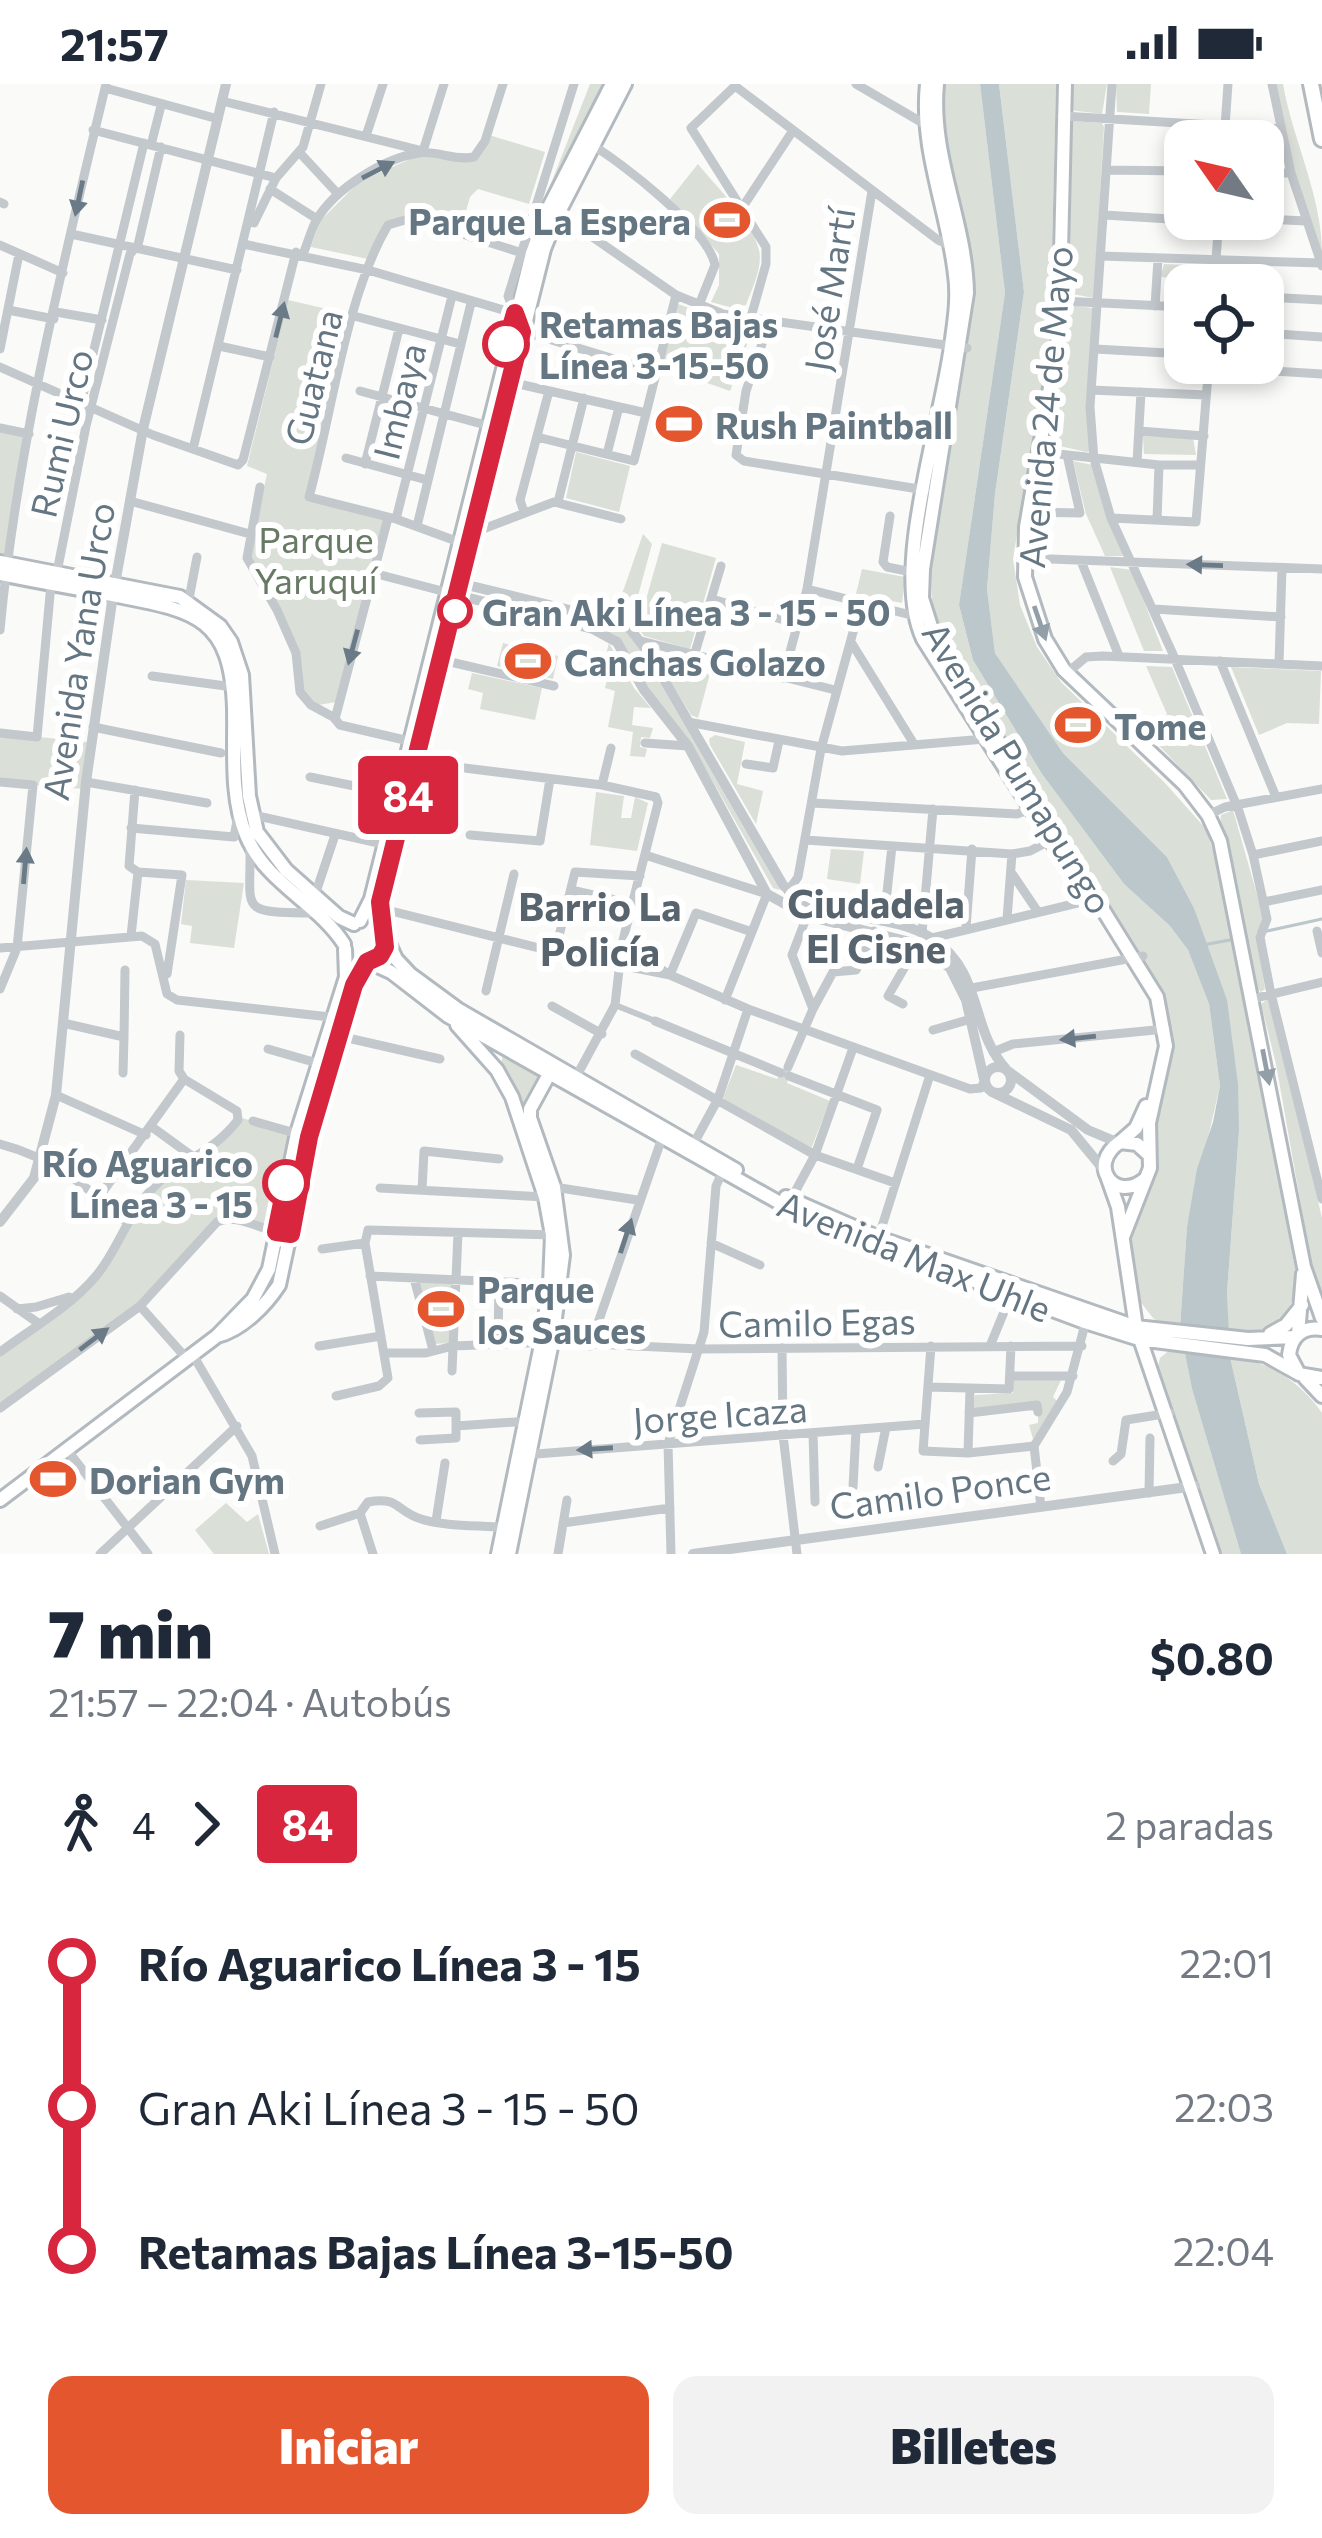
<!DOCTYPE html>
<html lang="es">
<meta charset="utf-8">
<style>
:root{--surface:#fff;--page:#f2f2f3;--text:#1f2937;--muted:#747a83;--accent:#e4572e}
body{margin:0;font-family:Commissioner,sans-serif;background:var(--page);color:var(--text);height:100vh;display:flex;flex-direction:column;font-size:45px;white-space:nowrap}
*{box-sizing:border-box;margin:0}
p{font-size:39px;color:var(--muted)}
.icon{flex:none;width:66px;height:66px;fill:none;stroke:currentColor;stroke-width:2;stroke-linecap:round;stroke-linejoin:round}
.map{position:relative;height:1470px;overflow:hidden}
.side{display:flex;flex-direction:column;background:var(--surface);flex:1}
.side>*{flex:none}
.badge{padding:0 24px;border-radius:9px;font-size:42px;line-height:78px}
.needle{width:78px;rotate:304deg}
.fabs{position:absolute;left:1164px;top:36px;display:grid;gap:24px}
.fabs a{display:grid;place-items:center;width:120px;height:120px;border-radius:24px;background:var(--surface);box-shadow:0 6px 18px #0003;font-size:60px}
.map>.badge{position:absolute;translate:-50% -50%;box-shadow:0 0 0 6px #fff}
.legs{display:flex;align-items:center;gap:18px;height:132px;padding:0 48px;font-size:39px}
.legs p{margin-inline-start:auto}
.headline{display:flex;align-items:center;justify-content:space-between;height:204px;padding:0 48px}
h1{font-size:66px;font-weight:800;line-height:90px}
.primary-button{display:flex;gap:24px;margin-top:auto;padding:24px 48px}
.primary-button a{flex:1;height:138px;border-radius:24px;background:var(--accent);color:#fff;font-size:48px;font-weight:800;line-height:138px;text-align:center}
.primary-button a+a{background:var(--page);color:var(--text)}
ul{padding:0 48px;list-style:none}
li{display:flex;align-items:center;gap:42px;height:144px;font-size:45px}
li i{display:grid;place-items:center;width:18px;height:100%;margin:0 15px;background:currentColor}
li i::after{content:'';width:30px;height:30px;margin:-15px;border:9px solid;border-radius:50%;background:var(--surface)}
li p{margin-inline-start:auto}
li:first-child i{background:linear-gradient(#0000 50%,currentColor 0)}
li:last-child i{background:linear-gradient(currentColor 50%,#0000 0)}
.status{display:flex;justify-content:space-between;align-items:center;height:84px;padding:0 60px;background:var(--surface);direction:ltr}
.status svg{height:33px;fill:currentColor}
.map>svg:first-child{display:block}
</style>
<div class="status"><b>21:57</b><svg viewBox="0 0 49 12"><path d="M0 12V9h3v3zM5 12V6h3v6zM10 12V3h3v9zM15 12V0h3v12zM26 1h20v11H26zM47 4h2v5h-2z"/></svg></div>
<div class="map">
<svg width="1322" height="1470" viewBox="0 0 1322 1470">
<rect width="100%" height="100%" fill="#fafaf8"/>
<!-- green -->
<path fill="#dadfd7" d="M590 0H607L542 130H539Z
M939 0H980L1005 209 959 521 973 576 1042 690 1124 800 1170 842 1188 866 1209 920 1220 1002 1187 1143 1180 1243H1165L1153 1234 1139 1216 1133 1194 1132 1154 1156 1086 1160 912 1119 836 949 564 932 520 931 489 966 261 971 180 940 50Z
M999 0H1056L1050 249 1013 475 1020 521 1037 563 1061 598 1165 699 1206 745 1226 806 1297 1195C1290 1241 1272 1250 1228 1247L1227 1209 1239 1047 1205 858 1194 824 1167 773 1063 669 995 569 987 505 995 410 1024 208Z
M1069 0H1107L1102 30 1069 26Z
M1116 0H1151L1149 30 1117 28Z
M1275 0H1283C1293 57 1322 112 1322 170L1296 93Z
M1071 37 1102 39 1104 43 1094 214 1067 209V42Z
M489 51 545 68 529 120 478 105 470 113 461 145 413 130 386 139 368 175 311 163 320 137 360 97 422 70 468 76Z
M698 80C717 104 751 135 759 166 763 183 752 205 746 221L733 224 711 218 719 201V170L670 115Z
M1164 180 1208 182 1210 201H1185V217H1179L1180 194 1160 193Z
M288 216 349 230 308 413 386 435 336 618 318 621 302 607 299 580 249 469 267 390 247 382Z
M678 220 752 247 730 307 656 281Z
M1068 221 1093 224 1090 367 1086 368 1047 359Z
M0 348 27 352 5 475 0 474Z
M1143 352 1193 354 1196 371 1144 370Z
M576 368 630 382 619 428 566 414Z
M1073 377 1093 381 1126 472H1105L1086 430Z
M643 450 652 460 631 538 615 530Z
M662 459 716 474 690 565 644 552 638 544Z
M1110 483 1132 486 1163 567H1144Z
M862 485 905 493 902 519 856 510Z
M581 535 620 543 634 554 780 806 773 804 690 657 645 601 617 552Z
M503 559 558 572 553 595 497 582Z
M609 559 634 604 651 624 634 623 632 641 653 644 650 654 641 653 640 663 647 665 645 673 630 672 633 648 608 643 615 607 605 604 612 576 606 570Z
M663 568 712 582 698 634 691 631 660 580 659 571Z
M1146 582 1172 583 1227 715 1211 716 1148 650 1167 630Z
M1231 583 1321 587 1319 640 1287 639 1259 651Z
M472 589 542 604 535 636 480 625 483 609 468 605Z
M0 649 88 658 84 705 0 698Z
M715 651 745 658 737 700 763 707 756 740 710 661 709 655Z
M596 708 624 712 621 734H631L635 713 648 719 637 767 590 761Z
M1233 726 1267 846 1256 849 1265 905 1261 908 1253 901 1237 797 1220 740 1221 731Z
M831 765 864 767 860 800 827 795Z
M186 796 244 799 234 864 190 859 192 842 181 840Z
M347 888 359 891 315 1033 283 1191 234 1245 260 1205 273 1143 225 1131 139 1220 0 1321V1269L85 1206 153 1105 242 1034 297 1051Z
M1269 914 1322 1134V1206L1317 1203 1313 1189 1276 980 1261 920Z
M504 965 547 990 529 1024 554 1152 500 985Z
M736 981 777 995 785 982 792 984 787 999 830 1017 811 1065 723 1014Z
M416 1196 453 1199 450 1259 433 1260Z
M1171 1265 1185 1266 1192 1305 1241 1470H1220L1157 1287 1160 1274Z
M1230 1273C1267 1276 1301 1298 1322 1329V1470H1287L1259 1400Z
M1062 1294 1053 1313 1057 1317 1033 1355 1029 1341 1038 1339V1317L972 1328 975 1311 1013 1309V1295Z
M226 1419 247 1438 258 1430 269 1470H214L195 1446Z"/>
<!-- water -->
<path fill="#bbc7cb" d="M980 0H999L1024 208 995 410 987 505 995 569 1063 669 1167 773 1194 824 1227 916 1238 1000 1239 1047 1227 1209 1230 1273 1259 1400 1287 1470H1241L1192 1305 1180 1243 1187 1143 1197 1085 1213 1038 1220 1002 1209 920 1188 866 1170 842 1124 800 1042 690 973 576 959 521 1005 209Z"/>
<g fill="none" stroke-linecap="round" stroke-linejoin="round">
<!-- stream -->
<path stroke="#bbc7cb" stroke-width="3" d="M1267 847 1322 835
M1203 861 1235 855"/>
<!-- secondary casing -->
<g stroke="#b3babf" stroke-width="18">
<path id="secondary" d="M927 0C920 67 948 126 955 191 958 212 955 234 952 255 943 335 890 484 923 555L1093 823
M937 0C930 73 966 137 967 209L923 485 922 514 935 555 1157 913 1166 962 1149 1039 1150 1084 1123 1153
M1065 0 1059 251 1026 443 1025 493 1045 555 1064 586 1185 701 1208 731 1220 757 1304 1183 1322 1234
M0 478 180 513 220 542 231 558 242 591 249 712 257 748 286 786 339 833 354 840
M0 490C39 498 79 505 118 512 195 527 231 533 234 624 235 665 230 713 246 751 266 800 317 818 344 860
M360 837 371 815 532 169 549 123 612 0
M382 846 380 818 544 165 558 130 625 0
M384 849 396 875 410 890 459 926 736 1086
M369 878 391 888 448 932 810 1136 1085 1238 1139 1255 1265 1271 1299 1290
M457 941 497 986 512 1013 545 1113 552 1151 550 1200 541 1261 498 1470
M1120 1058 1136 1044 1146 1022
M1107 1092 1118 1123 1136 1243 1213 1470
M1145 1095C1115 1120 1086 1081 1120 1058L1137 1060 1148 1070
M786 1113 879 1154 1136 1243 1248 1255 1294 1253
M1322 1245C1303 1242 1291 1252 1289 1271L1299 1290 1322 1294
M1270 1250 1286 1241 1302 1221
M1298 1250 1303 1190
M217 1252 253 1215 269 1185 297 1049 346 893 345 865
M1305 1294 1322 1312
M0 1416 217 1252C242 1246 266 1221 279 1201L315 1033 354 901 367 878
M509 1470 552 1258 563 1171 554 1103 530 1034V1025L553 983"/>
</g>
<!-- trunk casing -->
<g stroke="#b4b9bd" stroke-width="20">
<path id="trunk" d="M1311 0 1322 55"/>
</g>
<!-- pedestrian -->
<path stroke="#c3c8cc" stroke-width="6" d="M615 921 655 937"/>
<!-- minor -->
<path stroke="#c3c8cc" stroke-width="9" d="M574 0 508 212 522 247 657 288
M856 0 928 42
M1112 0 1090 323 1094 375 1111 434 1172 568 1239 727 1253 771 1267 835 1260 853 1271 910 1322 1115
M1272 0 1291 89 1322 182
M736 1 691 44 766 163V180L751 233
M735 2 938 156 955 164
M105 4 218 35
M222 17 423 67 444 0
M1062 32 1281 45
M93 46 276 94
M366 52 383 0
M1224 57 1228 0
M589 59C621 78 708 145 715 181L699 221
M151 61 161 22
M299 68 338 110
M1106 86 1185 87
M1263 89H1291
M270 105 317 135
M0 118 4 120
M742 124 792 48
M555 127 676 211 723 230 967 264
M1104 131 1219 138 1226 135
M1263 135 1306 137
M254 139 276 94 303 63 321 0
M71 150 237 186
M243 160 368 186 517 230
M0 161 63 189
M303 170C308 159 311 145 317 135 336 104 383 75 418 69 436 66 454 77 474 73L485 57 503 0
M1100 172 1321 179
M1214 201 1219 135
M1263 213 1322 216
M1061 217 1185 223
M1155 222 1158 175
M8 226 54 235
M56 228 102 236
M354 232 460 260
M770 236 746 307 736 371 744 377 925 406
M1263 249 1322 253
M219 262 270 273
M0 265 19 170
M1095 265 1185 270
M0 283 153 351 238 381 243 376 296 168
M1208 283 1322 290
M510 298 646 329
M1091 306 1206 311
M360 307 493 343
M81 319 144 59
M0 344 29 350
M1139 347 1204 352
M537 353 634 377 676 211
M193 365 274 28
M1040 368 1159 381H1200
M607 370 619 323
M346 374 427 396
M1137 378 1141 308
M365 380 399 245
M260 403 247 474 277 526 296 569 300 608 311 621 335 634
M130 417 250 450
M558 418 584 314
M524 428 520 416 549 307
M1028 428 1080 429 1067 371
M890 432 883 478 887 483 912 488
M388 434 335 635 340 641 409 657
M1111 434 1196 438 1209 279
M396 435 452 212
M1157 436 1159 381
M417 442 471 219
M475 448 554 418 621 435
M459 458 396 435 309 413C332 330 345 214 388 141L412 134 519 168
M1023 474 1322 485
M1081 477 1119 572
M373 489 446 508
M807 505 915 532
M712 515 798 540
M188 520 197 473
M1154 525 1281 533
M0 546C17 362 63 180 106 0
M641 557 835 606
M851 558 914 660
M694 572 721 482
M442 576 554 602
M1220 577 1276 713
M1279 579 1282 484
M1067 589 1086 573 1103 572 1322 582
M152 592 233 603
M783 594 807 505 872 107
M688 638 842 667 985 655
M93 643 221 669
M0 649 37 653 51 500 57 488 86 342 130 170 138 161 161 63
M645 659 688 662
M416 678 602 701 656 713 658 719 622 860 615 921 575 995
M746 680 773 684 779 657
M310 693 399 711
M0 698 33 701 17 864 0 905
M86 698 207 719
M602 701 611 664
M812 719 1017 730 1045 720
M249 730 383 760
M1208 731 1225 723 1322 705
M402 734 445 742
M131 744 234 753 238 731
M470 751 540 757 550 695
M805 756 1012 770 1030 767 1049 757
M250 764C251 827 238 828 309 829L335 751
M645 771 767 810 725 916
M1253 771 1322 757
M138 788 182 791 167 890
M1011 788 1038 828
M571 806 633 820
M788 807 798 793 821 665 861 519
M1264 818 1322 806
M379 824 555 868 670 891 748 925 970 1005 981 1004 984 998
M1007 835 1012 770
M884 836 892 762
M966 844 972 765
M1317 847 1322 869
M922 849 933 725
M131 852 138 788 129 782 135 706
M932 854 1090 816
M622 860 670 891 696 829 752 848
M0 864 142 852 155 860 167 910 177 916 339 934
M555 868 575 788 640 792
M972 904 1143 872
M486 907 514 790
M1252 915 1322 898
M903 920 888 912 918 860
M552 922 602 950
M813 925 833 888 856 886 874 847
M655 937 781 989
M63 939 124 953 125 886
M933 946 971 935
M180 951 179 987 184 995
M339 952 440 975
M268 965 317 979
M993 968 1013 960 1165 945
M635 970 815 1071 895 1099
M788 983 813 925 792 871 807 832
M123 989 124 953
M789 992 877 1026 857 1085
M56 1011 146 1051
M253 1037 309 1053
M152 1043 196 1075
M0 1060C52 1073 89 1104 128 1140
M693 1061 718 1015 748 925
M380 1104 545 1113 554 1103 637 1116
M422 1106 424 1067 499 1075
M99 1113 184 995
M789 1119 815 1071 853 964
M877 1158 930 991
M711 1159 760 1181
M322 1165 365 1159
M370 1192 551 1200
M414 1194 433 1266
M0 1212 38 1239
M140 1222 187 1275
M17 1225 36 1223 69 1213
M319 1262 381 1252
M498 1262 499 1196
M590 1262 663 1051
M931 1262 923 1367 968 1369 1034 1362
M990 1262 1013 1206
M782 1264 783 1351 797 1470
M0 1268C32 1244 70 1223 96 1192 118 1166 127 1131 151 1106 179 1075 209 1073 238 1036L237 1027 184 995
M386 1269H426L453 1262 552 1258 699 1265 1082 1262
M193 1271 252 1372 275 1470
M452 1287 458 1149
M1012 1292H1073
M928 1303 1009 1305 1011 1262
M336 1312 379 1302 388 1294 365 1159 368 1146 556 1151
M0 1324 140 1222 217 1138C238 1129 259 1145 281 1149
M419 1329 456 1328V1354L420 1356
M969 1329 1037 1321 1038 1328
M456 1342 528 1337
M813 1349 815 1418
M68 1367 148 1470
M968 1369 970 1306
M523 1371 925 1340
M1113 1377 1121 1370 1126 1336 1170 1329
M878 1383 886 1343
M853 1403 856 1346
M1149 1409 1150 1354
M1041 1423 1034 1362 1067 1308 1087 1233
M436 1437 445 1379
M563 1439 670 1424
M320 1442 360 1429
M100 1470 237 1342
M373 1470 360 1429 368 1418C399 1412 396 1427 421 1435 446 1443 482 1441 508 1444
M558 1470 567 1416
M671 1470 668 1360 704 1248 716 1102 725 1082"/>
<!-- tertiary -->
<path stroke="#c3c8cc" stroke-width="10" d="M455 498 614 537 630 545 648 568 783 801C823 842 888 825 933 855 984 890 969 944 1006 985
M449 509 593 545 617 558 644 606 688 662 767 810 807 832 918 860 950 884 966 916 984 995
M985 996a13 13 0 1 1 26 0a13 13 0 1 1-26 0Z
M1008 987 1088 1046 1119 1059
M992 1008 1071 1046 1104 1086
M0 1138 34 1094 56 1011 86 698 113 511 143 345 226 0
M693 1470 1195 1402"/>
<!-- secondary -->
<use href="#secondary" stroke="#fff" stroke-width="12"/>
<!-- trunk -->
<use href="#trunk" stroke="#fff" stroke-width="14"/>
</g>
<!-- one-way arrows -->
<defs><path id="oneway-solid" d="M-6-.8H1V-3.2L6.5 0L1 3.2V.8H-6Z" transform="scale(3)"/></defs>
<g fill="#6a7a87">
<use href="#oneway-solid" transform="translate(378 86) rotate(-27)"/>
<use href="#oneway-solid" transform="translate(79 114) rotate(102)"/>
<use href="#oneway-solid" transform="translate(280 236) rotate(-76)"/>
<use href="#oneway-solid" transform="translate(1205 481) rotate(-178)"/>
<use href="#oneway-solid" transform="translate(353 563) rotate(105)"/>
<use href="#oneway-solid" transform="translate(25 782) rotate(-85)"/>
<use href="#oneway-solid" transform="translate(1078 954) rotate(174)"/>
<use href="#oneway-solid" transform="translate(626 1152) rotate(-72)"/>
<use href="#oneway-solid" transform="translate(94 1255) rotate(-37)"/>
<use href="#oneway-solid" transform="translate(595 1365) rotate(176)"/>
</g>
<g fill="#939fa8">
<use href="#oneway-solid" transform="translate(1040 539) rotate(71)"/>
<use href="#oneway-solid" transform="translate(1266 983) rotate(79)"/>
</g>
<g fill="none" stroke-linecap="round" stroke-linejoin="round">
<!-- line-1 casing -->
<g stroke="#fff" stroke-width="27">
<path id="line-1" d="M286 1099 276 1148 291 1150 309 1053 354 901 367 878 380 872 385 863 380 818 522 248 515 229 506 260"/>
</g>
<!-- line-1 -->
<use href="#line-1" stroke="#d7263d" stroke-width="18"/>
</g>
<!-- icons -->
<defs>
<g id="stadium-bare" transform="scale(3.6)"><path d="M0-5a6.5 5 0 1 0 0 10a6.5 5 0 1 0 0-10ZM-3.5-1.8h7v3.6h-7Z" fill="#e4572e" stroke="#fff" stroke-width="2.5" paint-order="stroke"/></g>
</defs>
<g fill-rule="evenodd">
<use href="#stadium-bare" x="727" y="136"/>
<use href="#stadium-bare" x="679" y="340"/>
<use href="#stadium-bare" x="528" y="577"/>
<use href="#stadium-bare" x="1078" y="641"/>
<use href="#stadium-bare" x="441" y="1225"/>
<use href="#stadium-bare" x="53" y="1395"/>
</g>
<!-- markers -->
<g fill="#fff" stroke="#d7263d" stroke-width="6">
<circle cx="506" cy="260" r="21"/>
<circle cx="455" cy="527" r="15"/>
<circle cx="286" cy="1099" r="21"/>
</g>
<g text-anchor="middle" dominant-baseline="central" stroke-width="12" stroke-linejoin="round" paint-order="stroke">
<!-- poi labels -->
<g font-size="36" font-weight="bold" fill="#657683" stroke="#fff" text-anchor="start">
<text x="691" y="136" text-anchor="end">Parque La Espera</text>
<text x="715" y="340">Rush Paintball</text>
<text x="564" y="577">Canchas Golazo</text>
<text x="1114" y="641">Tome</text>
<text x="477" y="1204">Parque<tspan x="477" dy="41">los Sauces</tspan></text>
<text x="89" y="1395">Dorian Gym</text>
</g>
<!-- street labels -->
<g font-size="36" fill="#657683" stroke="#fff">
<text transform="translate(828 205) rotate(-81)">José Martí</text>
<text transform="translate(312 293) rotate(-76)">Guatana</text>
<text transform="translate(398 317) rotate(-76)">Imbaya</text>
<text transform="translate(1044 323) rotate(-85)">Avenida 24 de Mayo</text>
<text transform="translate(60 349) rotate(-77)">Rumi Urco</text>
<text transform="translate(77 567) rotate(-81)">Avenida Yana Urco</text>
<text transform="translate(1019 683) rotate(59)">Avenida Pumapungo</text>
<text transform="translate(915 1171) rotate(22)">Avenida Max Uhle</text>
<text transform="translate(817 1237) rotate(-1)">Camilo Egas</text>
<text transform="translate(720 1329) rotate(-4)">Jorge Icaza</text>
<text transform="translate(940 1406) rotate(-8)">Camilo Ponce</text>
</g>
<!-- stop labels -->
<g font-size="36" font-weight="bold" fill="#657683" stroke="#fff" text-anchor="start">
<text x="539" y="239">Retamas Bajas<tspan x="539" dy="41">Línea 3-15-50</tspan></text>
<text x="482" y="527">Gran Aki Línea 3 - 15 - 50</text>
<text x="253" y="1078" text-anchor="end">Río Aguarico<tspan x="253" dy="41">Línea 3 - 15</tspan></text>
</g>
<!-- park labels -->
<g font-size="36" fill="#687a64" stroke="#fff">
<text x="316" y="454">Parque<tspan x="316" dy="41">Yaruquí</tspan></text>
</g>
<!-- neighbourhood labels -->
<g font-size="39" font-weight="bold" fill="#57646e" stroke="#fff">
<text x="876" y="818">Ciudadela<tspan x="876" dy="45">El Cisne</tspan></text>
<text x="600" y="821">Barrio La<tspan x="600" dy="45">Policía</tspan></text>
</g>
</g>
</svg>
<div class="fabs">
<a><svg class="needle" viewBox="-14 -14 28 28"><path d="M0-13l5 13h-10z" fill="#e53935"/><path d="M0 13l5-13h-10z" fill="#747a83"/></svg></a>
<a><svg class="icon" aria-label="locate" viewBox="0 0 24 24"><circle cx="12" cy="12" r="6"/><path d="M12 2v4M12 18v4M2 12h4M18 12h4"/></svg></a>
</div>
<b class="badge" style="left:408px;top:711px;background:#d7263d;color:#fff">84</b>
</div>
<section class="side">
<div class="headline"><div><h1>7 min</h1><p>21:57 – 22:04 · Autobús</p></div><b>$0.80</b></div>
<div class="legs"><svg class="icon" aria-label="walk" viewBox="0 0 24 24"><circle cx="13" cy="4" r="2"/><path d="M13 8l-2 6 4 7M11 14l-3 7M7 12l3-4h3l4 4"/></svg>4<svg class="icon" aria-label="forward" viewBox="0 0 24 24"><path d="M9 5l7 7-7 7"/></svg><b class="badge" style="background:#d7263d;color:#fff">84</b><p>2 paradas</p></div>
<ul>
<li><i style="color:#d7263d"></i><b>Río Aguarico Línea 3 - 15</b><p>22:01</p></li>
<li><i style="color:#d7263d"></i><span>Gran Aki Línea 3 - 15 - 50</span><p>22:03</p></li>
<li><i style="color:#d7263d"></i><b>Retamas Bajas Línea 3-15-50</b><p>22:04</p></li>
</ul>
<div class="primary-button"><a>Iniciar</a><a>Billetes</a></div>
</section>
